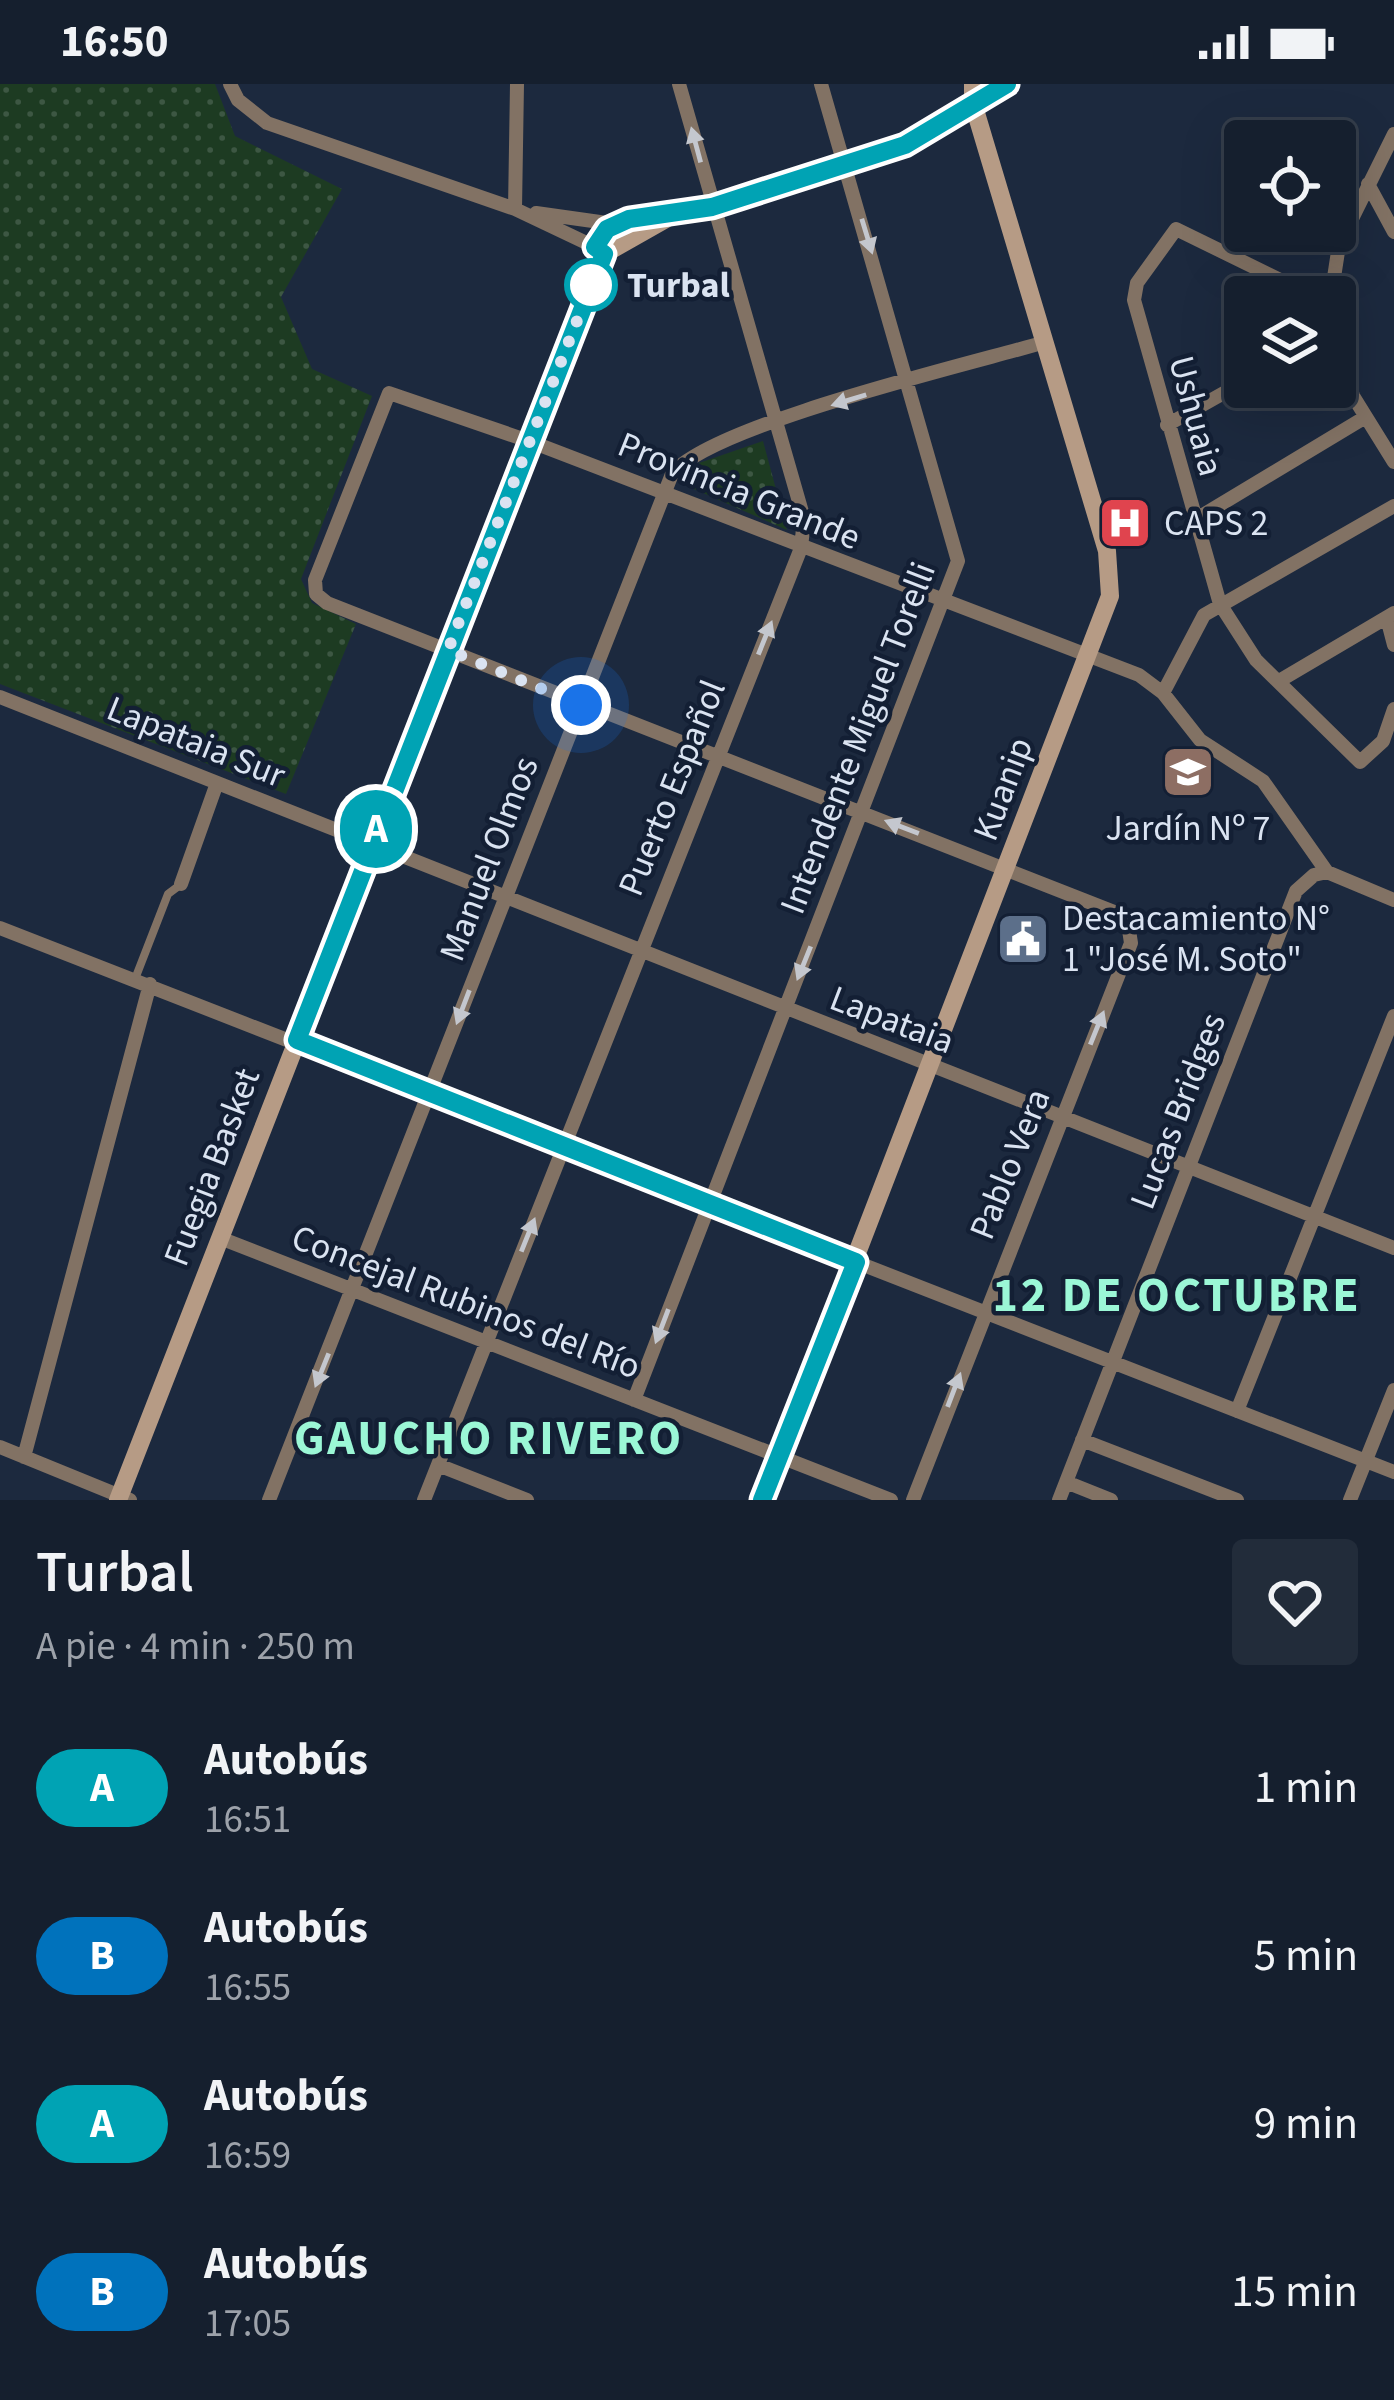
<!DOCTYPE html>
<html lang="es">
<meta charset="utf-8">
<style>
:root{--surface:#151f2e;--page:#222c3a;--text:#f1f3f6;--muted:#9da2aa;--line:#343d4a}
body{margin:0;font-family:"Source Sans 3",sans-serif;background:var(--page);color:var(--text);height:100vh;display:flex;flex-direction:column;font-size:45px;white-space:nowrap}
*{box-sizing:border-box;margin:0}
p{font-size:39px;color:var(--muted)}
.icon{flex:none;width:66px;height:66px;fill:none;stroke:currentColor;stroke-width:2;stroke-linecap:round;stroke-linejoin:round}
.map{position:relative;height:1416px;overflow:hidden}
.sheet{display:flex;flex-direction:column;background:var(--surface);flex:1}
.sheet>*{flex:none}
.badge{padding:0 24px;border-radius:39px;font-size:42px;line-height:78px}
.buttons{position:absolute;left:1224px;top:36px;display:grid;gap:24px}
.buttons a{display:grid;place-items:center;width:132px;height:132px;border-radius:12px;background:var(--surface);box-shadow:0 12px 48px #0002,0 0 0 3px var(--line);font-size:60px}
.you{position:absolute;width:60px;height:60px;margin:-30px;border:9px solid #fff;border-radius:50%;background:#1a73e8;box-shadow:0 0 0 18px #1a73e833}
.map>.badge{position:absolute;translate:-50% -50%;box-shadow:0 0 0 6px #fff}
.round{display:grid;place-items:center;flex:none;width:126px;height:126px;border-radius:12px;background:var(--page)}
.overview{display:flex;align-items:center;justify-content:space-between;height:204px;padding:0 36px}
h1{font-size:57px;font-weight:600;line-height:90px}
ul{padding:0;list-style:none}
li{display:flex;align-items:center;gap:36px;height:168px;padding:0 36px}
li div{flex:1}
li b{display:block;font-size:45px}
li em{font-style:normal}
li .badge{min-width:132px;font-weight:700;text-align:center}
.status{display:flex;justify-content:space-between;align-items:center;height:84px;padding:0 60px;background:var(--surface);direction:ltr}
.status svg{height:33px;fill:currentColor}
.map>svg:first-child{display:block}
</style>
<div class="status"><b>16:50</b><svg viewBox="0 0 49 12"><path d="M0 12V9h3v3zM5 12V6h3v6zM10 12V3h3v9zM15 12V0h3v12zM26 1h20v11H26zM47 4h2v5h-2z"/></svg></div>
<div class="map">
<svg width="1394" height="1416" viewBox="0 0 1394 1416">
<defs>
<pattern id="park-dots" width="8" height="8" patternUnits="userSpaceOnUse" patternTransform="scale(3)"><rect width="8" height="8" fill="#1d3b22"/><path d="M2 2h.1M6 6h.1" fill="none" stroke="#3d5743" stroke-width="1.8" stroke-linecap="round"/></pattern>
</defs>
<rect width="100%" height="100%" fill="#1c293e"/>
<!-- park -->
<path fill="url(#park-dots)" d="M0 0H215L235 52 342 105 281 213 312 285 372 312 301 495 312 519 356 540 286 710 0 600Z
M763 357 787 446 685 401 699 379Z"/>
<g fill="none" stroke-linecap="round" stroke-linejoin="round">
<!-- lane -->
<path stroke="#827264" stroke-width="8" d="M135 895 168 810 180 801"/>
<!-- street -->
<path stroke="#827264" stroke-width="14" d="M230 0 238 16 267 39 515 125 595 163
M973 19 1007 0
M1368 100 1394 148
M515 125 517 0
M536 129 614 140
M1315 213 1176 145 1137 199 1134 216 1220 520 1256 576 1360 678 1383 657 1394 625
M1331 213 1339 161 1394 50
M1335 250 1353 312 1394 378
M1167 341 1245 297
M1193 437 1364 334
M1387 534 1394 561
M1279 597 1394 529
M1163 609 1204 531 1394 422
M0 613 1394 1164
M181 800 217 699
M0 844 1394 1388
M220 1154 891 1416
M634 1316 958 477 821 0
M1237 1327 1394 932
M1082 1356 1237 1416
M0 1363 130 1416
M24 1373 150 900
M438 1381 527 1416
M1066 1398 1111 1416
M269 1416 672 390C711 341 969 280 1042 259
M424 1416 801 464 804 435 679 0
M913 1416 1131 859 1127 833 327 519 316 510 315 496 389 309 529 357 1139 591 1163 609 1200 656 1263 697 1327 788 1394 816
M1059 1416 1296 807 1314 791 1327 788
M1350 1416 1394 1306"/>
<!-- secondary -->
<path stroke="#b69b85" stroke-width="18" d="M604 170 595 163 607 145 629 135 713 123 905 61 973 19
M604 170 666 135
M118 1416 604 170
M762 1416 1110 512 1107 467 973 19V0"/>
</g>
<!-- one-way arrows -->
<defs><path id="oneway-solid" d="M-6-.8H1V-3.2L6.5 0L1 3.2V.8H-6Z" transform="scale(3)"/></defs>
<g fill="#c4c7ce">
<use href="#oneway-solid" transform="translate(696 61) rotate(-105)"/>
<use href="#oneway-solid" transform="translate(867 152) rotate(73)"/>
<use href="#oneway-solid" transform="translate(849 316) rotate(163)"/>
<use href="#oneway-solid" transform="translate(765 554) rotate(-68)"/>
<use href="#oneway-solid" transform="translate(902 743) rotate(-159)"/>
<use href="#oneway-solid" transform="translate(804 879) rotate(112)"/>
<use href="#oneway-solid" transform="translate(463 923) rotate(111)"/>
<use href="#oneway-solid" transform="translate(1097 944) rotate(-68)"/>
<use href="#oneway-solid" transform="translate(528 1151) rotate(-68)"/>
<use href="#oneway-solid" transform="translate(662 1242) rotate(111)"/>
<use href="#oneway-solid" transform="translate(322 1286) rotate(112)"/>
<use href="#oneway-solid" transform="translate(954 1306) rotate(-69)"/>
</g>
<g fill="none" stroke-linecap="round" stroke-linejoin="round">
<!-- line casing -->
<g stroke="#fff" stroke-width="27">
<path id="line" d="M762 1416 856 1178 297 956 604 170 595 163 607 145 629 135 712 123 905 61 1007 0"/>
</g>
<!-- line -->
<use href="#line" stroke="#00a3b4" stroke-width="18"/>
<!-- walk -->
<path stroke="#dae3f1" stroke-width="12" stroke-dasharray="0 21.6" d="M581 621 448 566 591 201"/>
</g>
<!-- icons -->
<defs>
<g id="hospital-square" transform="scale(2.7)"><rect x="-9" y="-9" width="18" height="18" rx="4" fill="#e0444e" stroke="#131f34"/><path d="M-5-5h3v3.5h4V-5h3V5h-3V1.5h-4V5h-3Z" fill="#fff"/></g>
<g id="school-square" transform="scale(2.7)"><rect x="-9" y="-9" width="18" height="18" rx="4" fill="#8d6e63" stroke="#131f34"/><path d="M0-5L7-2L0 1L-7-2ZM-4 1L0 2.5L4 1V4Q0 6-4 4Z" fill="#fff"/></g>
<g id="civic-square" transform="scale(2.7)"><rect x="-9" y="-9" width="18" height="18" rx="4" fill="#5c6f8a" stroke="#131f34"/><path d="M-.6-6.5H3V-4.5H.6V-3L4-1V1h2V6H-6V1h2V-1L-.6-3ZM-1.2 2.5V6h2.4V2.5Z" fill="#fff"/></g>
</defs>
<g fill-rule="evenodd">
<use href="#hospital-square" x="1125" y="439"/>
<use href="#school-square" x="1188" y="688"/>
<use href="#civic-square" x="1023" y="855"/>
</g>
<!-- markers -->
<circle fill="#fff" stroke="#00a3b4" stroke-width="6" cx="591" cy="201" r="24"/>
<g text-anchor="middle" dominant-baseline="central" stroke-width="9" stroke-linejoin="round" paint-order="stroke">
<!-- stop labels -->
<g font-size="36" font-weight="bold" fill="#dae3f1" stroke="#131f34" text-anchor="start">
<text x="627" y="201">Turbal</text>
</g>
<!-- street labels -->
<g font-size="36" fill="#dae3f1" stroke="#131f34">
<text transform="translate(1196 332) rotate(75)">Ushuaia</text>
<text transform="translate(739 407) rotate(22)">Provincia Grande</text>
<text transform="translate(858 654) rotate(-69)">Intendente Miguel Torelli</text>
<text transform="translate(196 658) rotate(22)">Lapataia Sur</text>
<text transform="translate(672 704) rotate(-68)">Puerto Español</text>
<text transform="translate(1003 705) rotate(-69)">Kuanip</text>
<text transform="translate(489 775) rotate(-69)">Manuel Olmos</text>
<text transform="translate(892 936) rotate(21)">Lapataia</text>
<text transform="translate(1178 1027) rotate(-69)">Lucas Bridges</text>
<text transform="translate(1010 1080) rotate(-68)">Pablo Vera</text>
<text transform="translate(212 1083) rotate(-69)">Fuegia Basket</text>
<text transform="translate(466 1218) rotate(21)">Concejal Rubinos del Río</text>
</g>
<!-- poi labels -->
<g font-size="36" fill="#dae3f1" stroke="#131f34" text-anchor="start">
<text x="1164" y="439">CAPS 2</text>
<text x="1188" y="744" text-anchor="middle">Jardín Nº 7</text>
<text x="1062" y="834">Destacamiento N°<tspan x="1062" dy="41">1 "José M. Soto"</tspan></text>
</g>
<!-- district labels -->
<g font-size="48" font-weight="bold" letter-spacing="3" fill="#9bf7d6" stroke="#131f34">
<text x="1177" y="1212">12 DE OCTUBRE</text>
<text x="489" y="1355">GAUCHO RIVERO</text>
</g>
</g>
</svg>
<div class="buttons">
<a><svg class="icon" aria-label="locate" viewBox="0 0 24 24"><circle cx="12" cy="12" r="6"/><path d="M12 2v4M12 18v4M2 12h4M18 12h4"/></svg></a>
<a><svg class="icon" aria-label="layers" viewBox="0 0 24 24"><path d="M12 4l9 5-9 5-9-5zM3 14l9 5 9-5"/></svg></a>
</div>
<div class="you" style="left:581px;top:621px"></div>
<b class="badge" style="left:376px;top:745px;background:#00a3b4;color:#fff">A</b>
</div>
<section class="sheet">
<div class="overview"><div><h1>Turbal</h1><p>A pie · 4 min · 250 m</p></div><a class="round"><svg class="icon" aria-label="heart" viewBox="0 0 24 24"><path d="M12 20l-8-8c-3-5 5-10 8-4 3-6 11-1 8 4z"/></svg></a></div>
<ul>
<li><span class="badge" style="background:#00a3b4;color:#fff">A</span><div><b>Autobús</b><p>16:51</p></div><em>1 min</em></li>
<li><span class="badge" style="background:#0072bc;color:#fff">B</span><div><b>Autobús</b><p>16:55</p></div><em>5 min</em></li>
<li><span class="badge" style="background:#00a3b4;color:#fff">A</span><div><b>Autobús</b><p>16:59</p></div><em>9 min</em></li>
<li><span class="badge" style="background:#0072bc;color:#fff">B</span><div><b>Autobús</b><p>17:05</p></div><em>15 min</em></li>
</ul>
</section>
